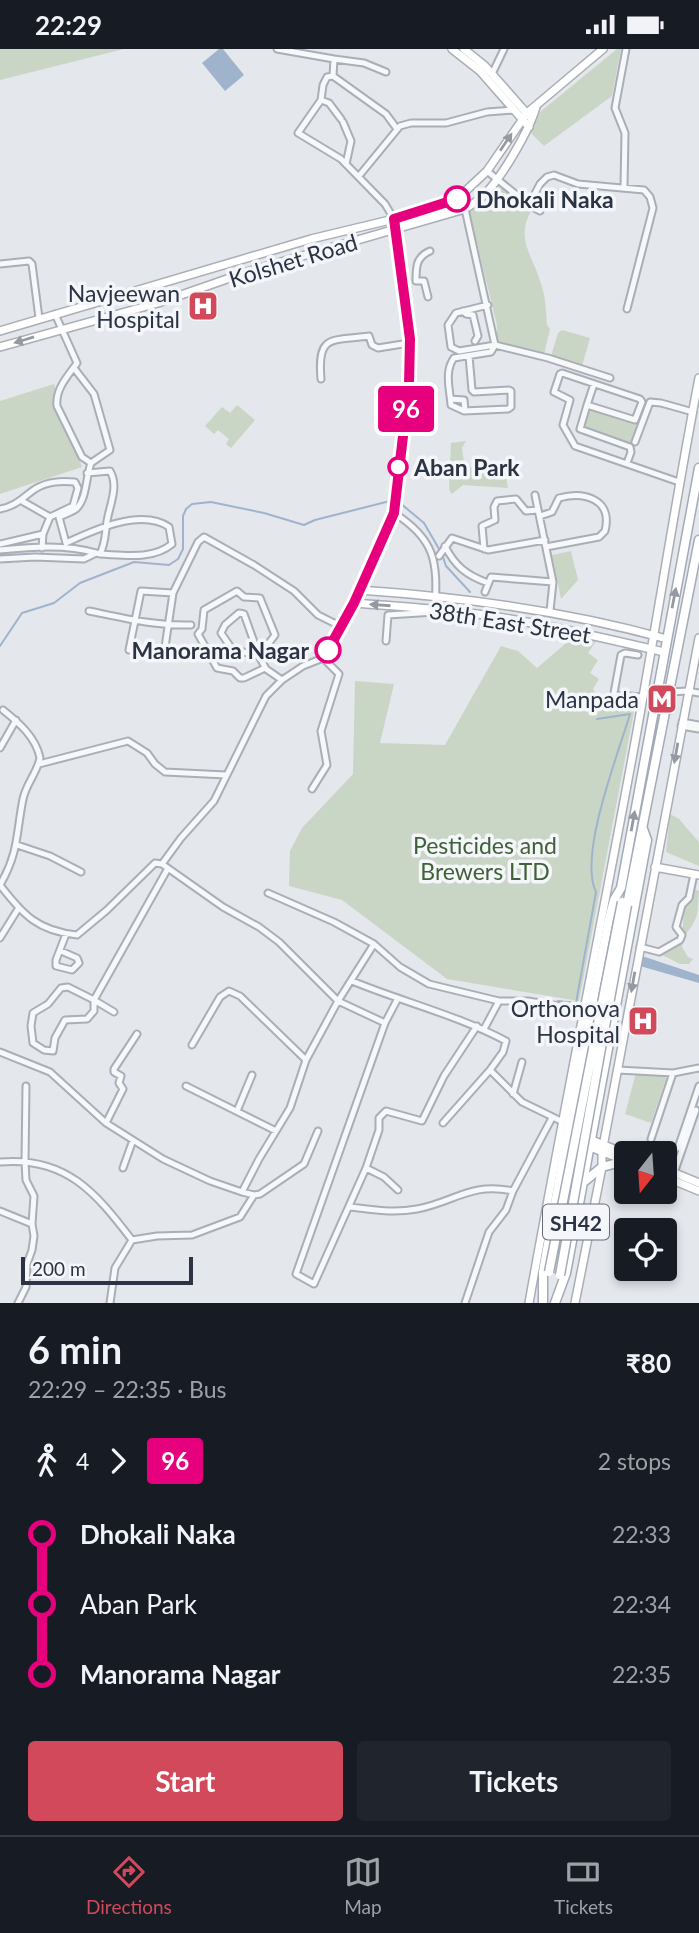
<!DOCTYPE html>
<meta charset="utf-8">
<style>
:root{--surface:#171b24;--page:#20242c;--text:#f1f3f6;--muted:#9ea1a6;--line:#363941;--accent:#d1495b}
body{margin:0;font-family:Lato,sans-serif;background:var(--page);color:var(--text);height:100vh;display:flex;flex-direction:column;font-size:26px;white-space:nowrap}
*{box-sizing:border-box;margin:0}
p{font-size:23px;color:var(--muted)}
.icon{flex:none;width:38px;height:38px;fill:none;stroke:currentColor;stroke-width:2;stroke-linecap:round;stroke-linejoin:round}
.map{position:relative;height:1254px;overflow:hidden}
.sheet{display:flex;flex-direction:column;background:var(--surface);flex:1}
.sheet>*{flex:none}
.badge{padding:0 14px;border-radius:5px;font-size:24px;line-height:46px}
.needle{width:46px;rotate:197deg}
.fabs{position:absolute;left:614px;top:1092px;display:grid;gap:14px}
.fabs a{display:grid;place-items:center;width:63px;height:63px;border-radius:7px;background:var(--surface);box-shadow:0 4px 10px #0003;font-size:35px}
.scale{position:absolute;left:21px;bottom:18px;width:172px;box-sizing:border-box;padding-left:7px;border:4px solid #2b3445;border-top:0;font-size:19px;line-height:24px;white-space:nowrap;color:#2b3445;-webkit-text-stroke:5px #f4f6f9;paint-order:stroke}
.map>.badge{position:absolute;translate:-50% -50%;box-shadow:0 0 0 4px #fff}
.legs{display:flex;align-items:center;gap:10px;height:77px;padding:0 28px;font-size:23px}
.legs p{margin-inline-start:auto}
.overview{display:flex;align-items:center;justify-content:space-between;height:119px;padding:0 28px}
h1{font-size:38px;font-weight:700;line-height:52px}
.action{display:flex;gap:14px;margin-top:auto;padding:14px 28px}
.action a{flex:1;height:80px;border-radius:7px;background:var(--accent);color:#fff;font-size:28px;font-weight:700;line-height:80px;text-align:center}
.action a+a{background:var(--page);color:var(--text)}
ul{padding:0 28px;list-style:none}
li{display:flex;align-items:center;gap:24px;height:70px;font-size:26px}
li i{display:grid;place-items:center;width:10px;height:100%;margin:0 9px;background:currentColor}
li i::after{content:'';width:18px;height:18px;margin:-9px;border:5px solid;border-radius:50%;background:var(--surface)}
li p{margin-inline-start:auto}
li:first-child i{background:linear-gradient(#0000 50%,currentColor 0)}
li:last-child i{background:linear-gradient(currentColor 50%,#0000 0)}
.status{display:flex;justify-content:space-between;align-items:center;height:49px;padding:0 35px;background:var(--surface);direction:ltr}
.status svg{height:19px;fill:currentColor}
.menu{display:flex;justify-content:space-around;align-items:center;height:98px;border-top:2px solid var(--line);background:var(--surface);font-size:19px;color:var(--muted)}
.menu a{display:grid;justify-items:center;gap:4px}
.menu .on{color:var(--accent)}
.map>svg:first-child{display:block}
</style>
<div class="status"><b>22:29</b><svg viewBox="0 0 49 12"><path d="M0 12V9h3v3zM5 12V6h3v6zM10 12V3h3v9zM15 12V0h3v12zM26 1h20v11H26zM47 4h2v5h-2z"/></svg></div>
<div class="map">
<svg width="699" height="1254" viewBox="0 0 699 1254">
<rect width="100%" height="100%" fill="#e4e7ec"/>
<!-- green -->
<path fill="#c9d6c5" d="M0 0H124L0 31Z
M617 0H621L612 47 544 97 531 84 540 63Z
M498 137 532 160C514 192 534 207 542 238 546 250 546 264 547 276L550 280 544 305 497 293V276L469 162 486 152Z
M562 281 590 289 582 317 551 307 558 284Z
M54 335 82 418 0 445V352Z
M237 356 255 371 231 399 226 395 229 390 218 381 214 385 205 377 222 358 230 364Z
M587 358 638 374 631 395 581 378Z
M466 392 462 399 464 413 475 421 492 426 499 419 505 421 508 439 463 436 452 445 449 441 451 394Z
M571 502 578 531 561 550 552 506Z
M573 588 596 592 588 604 598 611 590 624 599 630 593 640 597 648 614 658 636 652 579 952 447 930 342 851 289 837 290 802 302 779 353 725 355 632 394 635 380 694 445 696 501 597 518 602 537 619Z
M670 765 679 770 699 793V817L666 803Z
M694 840 699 842C698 852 699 862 695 871 690 882 683 885 682 898L688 908 693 910 689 915H680L662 906 663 903 682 890 684 860 691 851Z
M636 1024 667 1027 651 1074 625 1065Z"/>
<!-- water -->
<path fill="#9fb4cc" d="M219 0H223L244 26 225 42 202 14Z
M642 907 699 926V934L640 917Z"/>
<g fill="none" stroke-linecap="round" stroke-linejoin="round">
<!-- stream -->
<path stroke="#9fb4cc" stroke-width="2" d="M400 454 424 474 442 505 446 517 470 543
M0 597 22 564 54 554 80 534 134 513 169 516 178 510 183 500V467L186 460 192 455 211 453 264 464 304 476 315 471 390 452
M558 952 576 954 596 843C578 806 618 706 630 665L597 670"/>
<!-- street casing -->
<g stroke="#a9aeb7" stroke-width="9">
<path id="street" d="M277 0 334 10 333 27 386 65 397 80
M334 10 364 14 386 23
M492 25 504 0
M321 51 298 84 341 110 385 155 394 170
M321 51 323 36 327 28 333 27
M321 51 329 54 341 70
M343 73 351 92 346 115
M487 122 529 156 540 162
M359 127 400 77 411 74H446L487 63 515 61
M624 138 625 84 615 59 626 0
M529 156 540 135 547 128 554 126 578 135 644 141 650 148 653 159 627 260
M465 160 495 296 548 309 610 329
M0 215 29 212 32 215 39 269
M155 237 158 254
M428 248 424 232H416C416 218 416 208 430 202
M488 256 456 264 448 276 451 298 459 302 495 296
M463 262 466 265 473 266 478 287 475 292
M55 265 77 314C68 327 55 340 57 357L82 408 91 414 110 401 94 345 74 319
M469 307 472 341 474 343 509 341 511 342V358L508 360 464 362 451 356C450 341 444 322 454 309L491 303 495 296
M321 330C317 285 331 292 369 287L372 296 378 299 409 294
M594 335 587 356 635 371 642 353 640 350 562 324 560 325 554 343 570 351 563 376 575 397 679 433
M451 350 464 351 465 362
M587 356 580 380 630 398 631 403 627 414
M635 393 650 353 661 354 693 363
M91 414C86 427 87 450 76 460 72 463 64 466 59 468L66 494C94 481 141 459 169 478L172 495C153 511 124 506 100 505
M535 446 553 533 550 562
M0 460C16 457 22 449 35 440 48 432 61 432 75 433L78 439 73 457 50 468 22 452
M394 464C435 490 438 512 435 560
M540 467 552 463 559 449C584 442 613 450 605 482L599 488 546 498
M0 495 43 485
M445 497C455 517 466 526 488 534
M42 499 43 485 50 468
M484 500 482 477 495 471 494 458 497 452 516 450 526 462 538 461
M0 501C31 498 66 495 96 504
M439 507 452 489 488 501 545 491
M0 510 35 508 84 510 96 504 100 505C106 493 105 484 107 472 110 455 119 437 110 422L87 424
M485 543 491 528 553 533
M89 562C123 569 155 577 191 576
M386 592 388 566 435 563
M129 601 141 542 173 544 198 493 204 488 254 516 294 542 318 566 342 578
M164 605 173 544
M638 606 625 604 621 606 614 644 615 646 643 648
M259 607 275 586 260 549 244 548 237 542 204 561 202 580 198 585 217 619 233 622 240 629H244L265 619
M259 607 244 565 239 564 225 576 221 584 232 600 259 607 266 620 282 631
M670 643 688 642 699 644
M3 661C18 673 36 688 40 709 37 724 26 735 23 750 16 785 19 803 0 836 23 866 38 882 77 886L107 861 155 814 162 815 223 858 259 878 279 893 338 952 385 974
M682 673 699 676
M681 677 699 680
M0 699 16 671
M39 715 128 692 147 704 155 715 165 723 226 726
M312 740 327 716 321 682 339 625 323 609
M17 796 50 807 81 823
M162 815 181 789 214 752 266 647 282 631 303 617 323 609 354 554
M268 844 334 873 374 895 400 918 429 935 499 952H528L584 961
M0 889 18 860
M640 898 659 903 680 891 682 886 676 878 682 856 689 849 694 825
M61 902 77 909 79 914 72 921 56 917V911L66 885
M352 932C403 953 457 966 506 992L503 1003 490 1021 522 1053 561 1072
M94 951V962L87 970 65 971 55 989 53 1002 44 1001 33 994 31 977 33 964 48 955 61 939 68 938 94 951 167 821
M94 951 114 963
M397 951 385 974 296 1225 314 1235 366 1119 379 1081V1069L386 1062 422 1072 444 1027 477 977
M484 980 499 952
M192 996 220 948 229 942 240 947 306 1011
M0 1003 50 1023 106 1074 163 1110 210 1132 242 1143 259 1110 290 1059 306 1011 338 952 374 895
M618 1021 673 1024 699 1019
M186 1037 276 1082
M513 1045 522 1013
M237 1062 252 1026
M106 1074 123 1040 119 1034 121 1027 114 1023V1020L137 985
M443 1074 490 1021
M651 1090 673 1024
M678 1099 699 1037
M0 1113C66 1107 96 1144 132 1191L115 1219 110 1254
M123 1119 133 1091
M366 1119 384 1128 398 1141
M674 1124 696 1061
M254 1146 260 1145 304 1115 318 1082
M350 1158C373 1161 394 1164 417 1160 455 1153 470 1133 513 1142
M0 1162 32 1175
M132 1191 157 1187 192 1186 240 1168 254 1146 242 1143
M18 1254 26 1238 27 1215 32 1201 34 1187 32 1175 34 1147 26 1131 25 1113 26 1037
M465 1254 489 1183 506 1161 513 1142 552 1069"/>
</g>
<!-- secondary casing -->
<g stroke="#a9aeb7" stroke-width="10">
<path id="secondary" d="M452 0 480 22 529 78
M464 0 485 17 529 67
M394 170 409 290V336L394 464 354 554C406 558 459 561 510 570 562 579 613 591 664 603
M0 282 311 190 394 170 457 150 487 122 527 64 603 0
M0 298 158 254 250 222 465 160C471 156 478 152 483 147 501 130 529 82 536 58
M359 541C463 548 566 562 667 590
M655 818 699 826
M572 1083 626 1105
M585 1096 626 1112
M665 1120 699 1134
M665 1128 699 1142
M529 1254C562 1070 599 887 633 704 656 579 675 454 699 329
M575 1254 602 1118V1103L699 589"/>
</g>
<!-- primary casing -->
<g stroke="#a3abb8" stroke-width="11">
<path id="primary" d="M627 856 699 491
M585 1132 602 1118 625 1112
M543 1254V1223L568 1081 609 870 614 851 621 839 699 419
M555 1254 566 1224 647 791 643 780"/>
</g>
<!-- street -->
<use href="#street" stroke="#f7f8fa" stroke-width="5"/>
<!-- secondary -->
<use href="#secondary" stroke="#fff" stroke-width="7"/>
<!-- primary -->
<use href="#primary" stroke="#fff" stroke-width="8"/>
<!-- primary-bridge casing -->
<g stroke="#a3abb8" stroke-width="11" stroke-linecap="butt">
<path id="primary-bridge" d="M549 1223 622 853
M560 1226 627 856"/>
</g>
<!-- primary-bridge -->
<use href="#primary-bridge" stroke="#fff" stroke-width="8"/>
</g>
<!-- one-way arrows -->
<defs><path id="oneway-solid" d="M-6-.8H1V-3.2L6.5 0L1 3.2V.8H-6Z" transform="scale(1.75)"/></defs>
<g fill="#959aa2">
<use href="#oneway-solid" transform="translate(506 93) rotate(-56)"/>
<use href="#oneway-solid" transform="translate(24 291) rotate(163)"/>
<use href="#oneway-solid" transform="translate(674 549) rotate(-79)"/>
<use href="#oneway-solid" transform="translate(380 556) rotate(-176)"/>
<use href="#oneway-solid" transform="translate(676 704) rotate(100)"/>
<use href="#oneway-solid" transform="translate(633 772) rotate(-80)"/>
<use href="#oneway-solid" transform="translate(633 933) rotate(100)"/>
</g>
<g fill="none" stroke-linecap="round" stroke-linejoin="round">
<!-- line-1 casing -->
<g stroke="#fff" stroke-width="16">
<path id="line-1" d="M328 601 354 554 394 464 409 336 410 290 394 170 457 150"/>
</g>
<!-- line-1 -->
<use href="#line-1" stroke="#e6007e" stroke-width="10"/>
</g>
<!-- icons -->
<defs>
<g id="hospital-square" transform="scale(1.575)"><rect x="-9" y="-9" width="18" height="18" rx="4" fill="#d1495b" stroke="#f4f6f9"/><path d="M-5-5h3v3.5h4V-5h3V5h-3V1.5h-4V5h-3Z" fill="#fff"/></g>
<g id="metro-square" transform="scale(1.575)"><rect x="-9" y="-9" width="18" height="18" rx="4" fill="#d1495b" stroke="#f4f6f9"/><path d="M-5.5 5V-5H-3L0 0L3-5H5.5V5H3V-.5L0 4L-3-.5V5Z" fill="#fff"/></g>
</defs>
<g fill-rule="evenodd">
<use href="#hospital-square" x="203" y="257"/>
<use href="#metro-square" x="662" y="650"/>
<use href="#hospital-square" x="643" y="972"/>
</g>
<!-- markers -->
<g fill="#fff" stroke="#e6007e" stroke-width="3.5">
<circle cx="457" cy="150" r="12"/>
<circle cx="398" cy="418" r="9"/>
<circle cx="328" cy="601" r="12"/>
</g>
<g text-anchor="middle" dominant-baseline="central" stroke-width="7" stroke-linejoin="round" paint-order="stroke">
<!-- shield labels -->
<rect fill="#f4f6f9" stroke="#676e7b" stroke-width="2" x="543" y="1155.5" width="66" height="35" rx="5"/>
<g font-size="21" font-weight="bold" fill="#2b3445">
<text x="576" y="1173">SH42</text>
</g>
<!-- stop labels -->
<g font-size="23" font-weight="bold" fill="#2b3445" stroke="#f4f6f9" text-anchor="start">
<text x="476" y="150">Dhokali Naka</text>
<text x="414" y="418">Aban Park</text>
<text x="309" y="601" text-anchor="end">Manorama Nagar</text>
</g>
<!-- street labels -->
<g font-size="23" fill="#2b3445" stroke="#f4f6f9">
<text transform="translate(293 211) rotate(-17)">Kolshet Road</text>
<text transform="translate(510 573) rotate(9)">38th East Street</text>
</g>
<!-- poi labels -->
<g font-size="23" fill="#2b3445" stroke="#f4f6f9" text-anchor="end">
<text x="180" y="244">Navjeewan<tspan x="180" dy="26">Hospital</tspan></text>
<text x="639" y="650">Manpada</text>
<text x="620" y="959">Orthonova<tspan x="620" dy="26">Hospital</tspan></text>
</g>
<!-- park labels -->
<g font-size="23" fill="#3f6138" stroke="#f4f6f9">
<text x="485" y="796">Pesticides and<tspan x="485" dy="26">Brewers LTD</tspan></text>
</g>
</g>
</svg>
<div class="fabs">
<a><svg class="needle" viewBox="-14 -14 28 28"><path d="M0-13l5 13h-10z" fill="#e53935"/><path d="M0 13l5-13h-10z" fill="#9ea1a6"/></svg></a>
<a><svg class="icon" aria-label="locate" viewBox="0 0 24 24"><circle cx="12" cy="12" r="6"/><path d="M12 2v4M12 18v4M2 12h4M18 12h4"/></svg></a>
</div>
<div class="scale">200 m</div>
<b class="badge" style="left:406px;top:360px;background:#e6007e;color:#fff">96</b>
</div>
<section class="sheet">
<div class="overview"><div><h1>6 min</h1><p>22:29 – 22:35 · Bus</p></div><b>₹80</b></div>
<div class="legs"><svg class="icon" aria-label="walk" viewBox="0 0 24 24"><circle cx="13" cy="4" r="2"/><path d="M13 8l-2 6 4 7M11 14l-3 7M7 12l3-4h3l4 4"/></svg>4<svg class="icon" aria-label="forward" viewBox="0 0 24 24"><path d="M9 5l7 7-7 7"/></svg><b class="badge" style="background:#e6007e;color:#fff">96</b><p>2 stops</p></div>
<ul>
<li><i style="color:#e6007e"></i><b>Dhokali Naka</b><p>22:33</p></li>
<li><i style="color:#e6007e"></i><span>Aban Park</span><p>22:34</p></li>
<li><i style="color:#e6007e"></i><b>Manorama Nagar</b><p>22:35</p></li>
</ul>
<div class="action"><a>Start</a><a>Tickets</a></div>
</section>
<nav class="menu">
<a class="on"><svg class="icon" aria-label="directions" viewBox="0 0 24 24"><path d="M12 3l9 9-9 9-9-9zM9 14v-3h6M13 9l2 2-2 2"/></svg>Directions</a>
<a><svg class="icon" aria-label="map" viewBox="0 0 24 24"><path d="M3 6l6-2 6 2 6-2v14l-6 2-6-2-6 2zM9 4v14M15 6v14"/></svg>Map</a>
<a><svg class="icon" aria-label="tickets" viewBox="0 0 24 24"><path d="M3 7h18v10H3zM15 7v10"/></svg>Tickets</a>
</nav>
